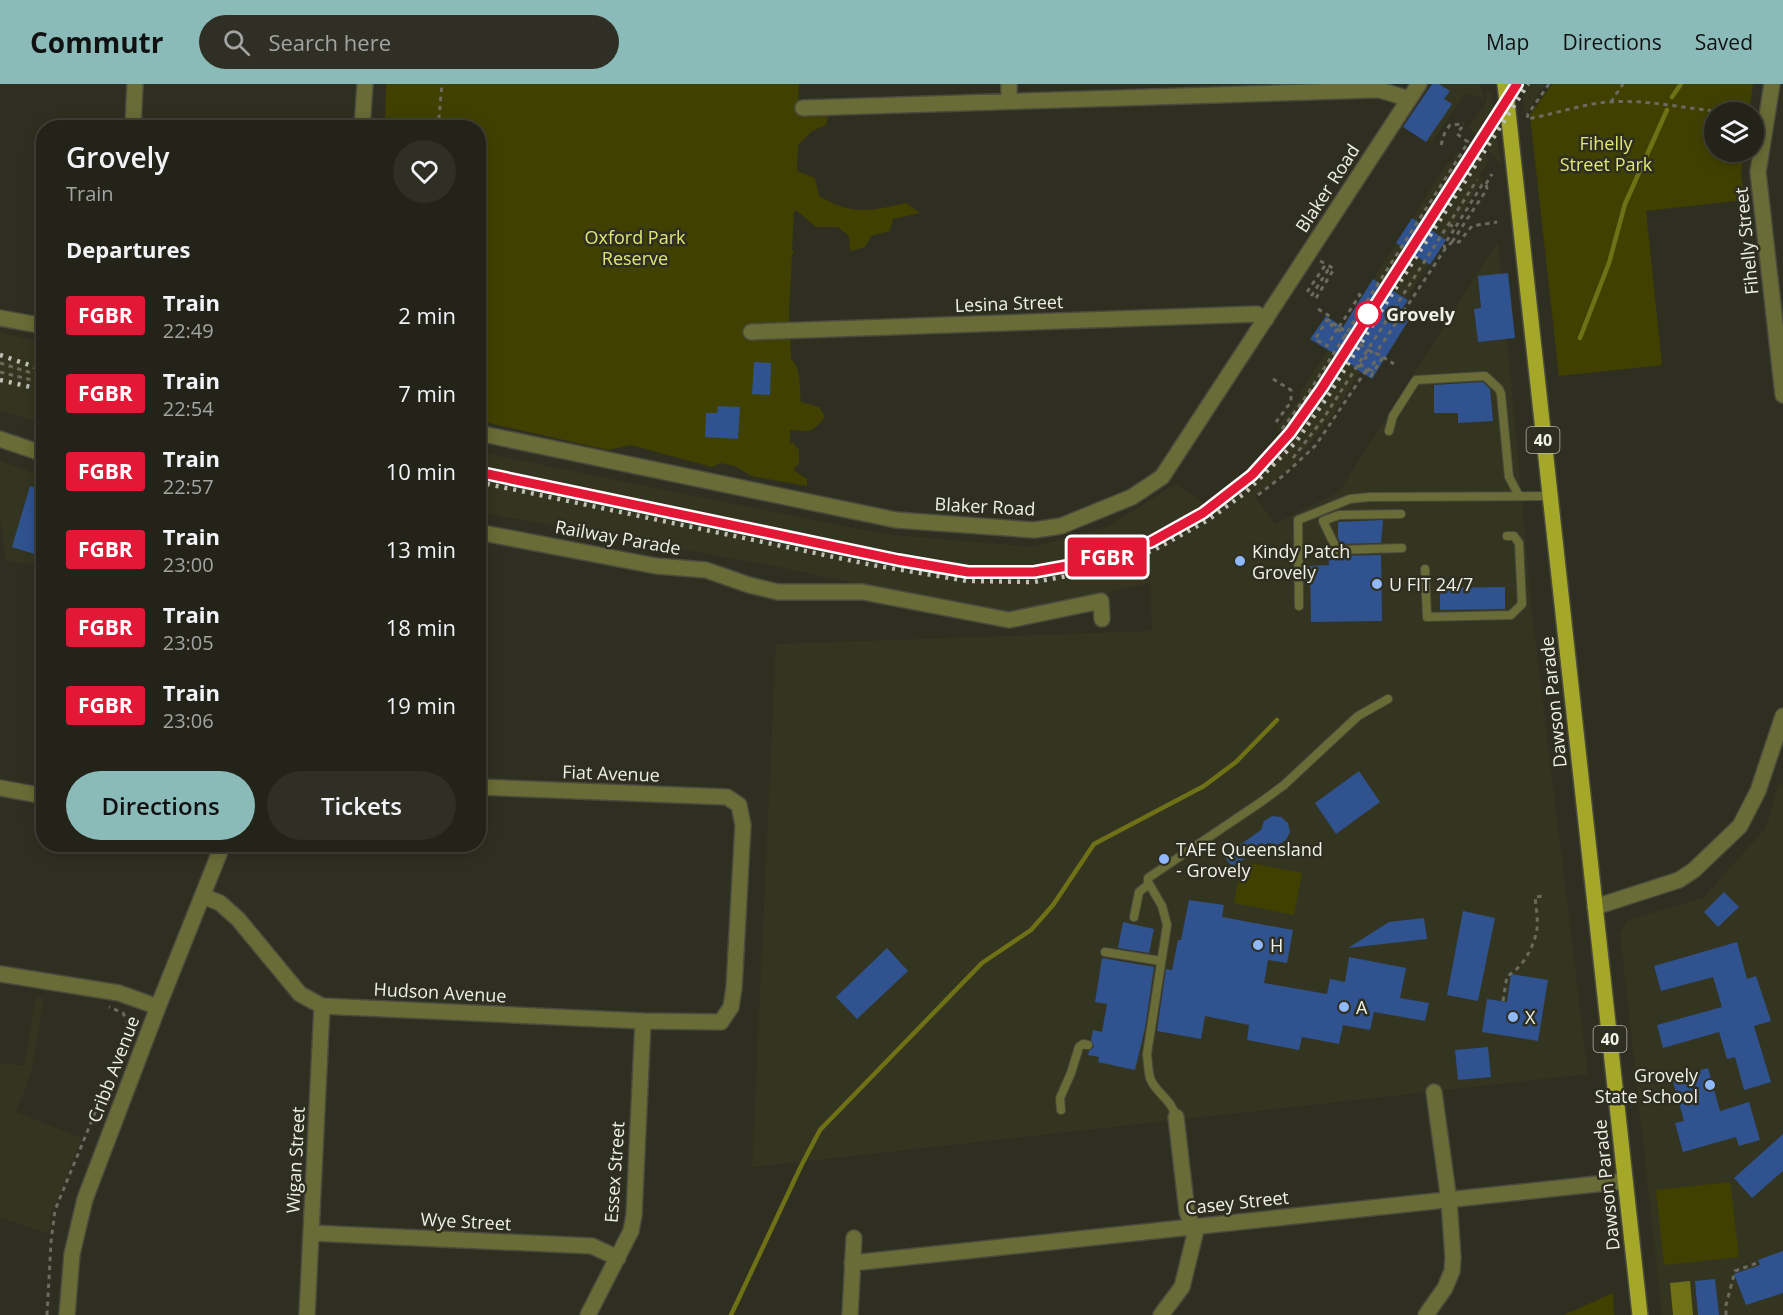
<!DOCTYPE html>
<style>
:root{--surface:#232319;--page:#2f2f26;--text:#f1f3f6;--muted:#a3a4a2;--line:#404038;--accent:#8bbbb9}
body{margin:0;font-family:"Open Sans",sans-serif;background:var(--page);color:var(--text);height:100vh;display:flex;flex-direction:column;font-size:22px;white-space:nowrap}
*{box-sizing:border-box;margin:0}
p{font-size:20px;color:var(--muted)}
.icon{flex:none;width:33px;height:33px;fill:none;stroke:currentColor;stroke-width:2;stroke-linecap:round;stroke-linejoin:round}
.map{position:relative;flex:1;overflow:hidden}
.drawer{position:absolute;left:36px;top:36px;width:450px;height:732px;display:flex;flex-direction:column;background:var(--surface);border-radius:24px;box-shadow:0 3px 15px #0003,0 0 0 2px var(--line)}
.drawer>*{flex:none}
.badge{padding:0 12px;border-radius:4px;font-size:21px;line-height:39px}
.fabs{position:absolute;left:1704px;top:18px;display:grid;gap:12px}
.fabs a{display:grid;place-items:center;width:60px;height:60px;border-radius:50%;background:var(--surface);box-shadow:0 3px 15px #0003,0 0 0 2px var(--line);font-size:30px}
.map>.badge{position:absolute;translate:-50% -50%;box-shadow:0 0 0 3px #fff}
h2{padding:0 30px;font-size:22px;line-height:54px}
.round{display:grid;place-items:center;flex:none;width:63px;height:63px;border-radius:32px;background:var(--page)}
.head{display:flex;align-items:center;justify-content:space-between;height:102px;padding:0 30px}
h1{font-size:28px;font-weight:600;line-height:45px}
.primary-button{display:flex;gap:12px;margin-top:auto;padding:12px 30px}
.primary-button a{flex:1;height:69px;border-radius:36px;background:var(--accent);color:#111;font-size:24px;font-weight:600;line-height:69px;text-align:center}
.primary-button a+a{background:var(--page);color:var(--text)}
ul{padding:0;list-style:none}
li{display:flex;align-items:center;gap:18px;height:78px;padding:0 30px}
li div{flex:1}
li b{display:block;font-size:22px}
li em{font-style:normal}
li .badge{min-width:66px;font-weight:700;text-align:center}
header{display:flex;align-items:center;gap:36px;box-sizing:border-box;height:84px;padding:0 30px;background:var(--accent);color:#111}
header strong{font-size:28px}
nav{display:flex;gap:33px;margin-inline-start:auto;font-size:21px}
.search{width:420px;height:54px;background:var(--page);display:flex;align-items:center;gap:15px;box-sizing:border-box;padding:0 21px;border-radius:33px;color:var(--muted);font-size:22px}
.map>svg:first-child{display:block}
</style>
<header>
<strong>Commutr</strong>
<div class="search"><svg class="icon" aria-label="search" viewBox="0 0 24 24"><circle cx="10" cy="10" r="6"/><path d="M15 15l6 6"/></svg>Search here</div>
<nav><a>Map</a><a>Directions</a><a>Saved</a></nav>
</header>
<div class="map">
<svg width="1783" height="1231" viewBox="0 0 1783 1231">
<rect width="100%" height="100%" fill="#2f2f21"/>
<!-- built -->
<path fill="#343520" d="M1437 0H1481L1483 15 1466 9 1430 60 1408 45Z
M1522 0H1545L1525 31Z
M1486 7 1491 9 1501 81 1469 43 1487 18Z
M1475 58 1485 70 1488 78 1479 92 1483 95 1332 332 1292 382 1255 412 1275 440 1339 408 1498 157 1533 537 1588 990 752 1083 776 560 1152 547 1150 499 1007 531 779 483 479 428 478 368 883 450 1032 463 1109 442 1175 400 1206 420 1246 388 1281 349 1276 345 1301 313 1299 311 1449 77 1452 78 1458 68 1466 73Z
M0 249 43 258V340L0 326Z
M0 377 43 392V483L6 476 0 434Z
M1779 699 1783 701V1231H1662L1620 849 1628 836 1703 814 1766 744Z
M36 913 44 915 32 987 16 1028 82 1054 50 1134 49 1150 0 1133V979L24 982Z"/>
<!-- green -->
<path fill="#404100" d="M386 0H799L798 28 828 32 826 41 812 47 798 61 797 87 815 94 819 112C853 132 870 127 906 119L920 129 893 135 890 147 871 152 865 163 850 167 849 152 838 143H816L797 127H794L792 166 794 168 792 171 789 228 791 275C802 285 799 305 801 318L819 323 825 333C810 351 811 347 790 346V360L793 359 799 366V379L793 386 807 395V402L751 392 735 382 720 379 712 383 631 361 608 366 480 337 478 44H385Z
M1552 0H1753L1749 28H1714V68H1744L1741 90 1744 116 1646 127 1662 281 1559 292 1530 31Z
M1251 779 1302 789 1294 831 1234 819 1239 794Z
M1730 1098 1739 1173 1664 1181 1656 1106Z
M1613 1209 1614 1231H1564Z"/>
<!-- water -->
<path fill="#6f7117" d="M1690 1197 1693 1231H1673L1670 1199Z"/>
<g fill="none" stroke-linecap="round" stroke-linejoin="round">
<!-- stream -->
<path stroke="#6f7117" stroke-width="4.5" d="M1672 13 1681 0
M1580 254 1609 179 1625 120 1667 26
M731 1231 801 1082 820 1046 982 879 1031 846 1053 821 1094 760 1204 702 1236 678 1277 636"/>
</g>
<!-- building -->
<path fill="#30528f" d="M1432 0H1439L1450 7 1444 15 1452 20 1426 58 1403 43Z
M1412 134 1446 156 1430 181 1396 159Z
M1508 189 1515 254 1478 258 1474 225 1481 224 1478 192Z
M1373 195 1408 216 1400 228 1410 234 1372 295 1353 283 1354 282 1310 255 1326 232 1343 243Z
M754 278 771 279 770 311 752 310Z
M1483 298 1490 305 1493 337 1458 339V329H1434V301Z
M718 322 740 323 738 355 705 353 706 329H717Z
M30 402 44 406V417L40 427 44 428V473L12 463Z
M1383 436 1381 459 1341 460 1338 454V438Z
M1328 469 1337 472 1381 471 1382 537 1311 538 1310 482 1329 481Z
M1505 503V525L1440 526V504Z
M1359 687 1380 718 1336 750 1315 719Z
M1272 732 1281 733 1288 739 1290 748 1286 756 1278 761 1268 759 1232 783 1224 772 1261 746 1264 737Z
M1724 808 1739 823 1718 843 1704 828Z
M1189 816 1224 821 1222 833 1293 846 1287 879 1268 876 1264 899 1327 910 1330 895 1345 898 1349 873 1406 884 1400 914 1429 919 1425 937 1374 928 1370 946 1343 941 1339 960 1302 953 1299 966 1247 956 1249 941 1205 932 1201 955 1157 947 1166 885 1172 886 1178 856H1181Z
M1463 827 1495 834 1478 917 1447 911Z
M1424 834 1427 855 1348 864 1389 838Z
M1123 838 1154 845 1149 869 1118 864Z
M1737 858 1747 895 1756 892 1771 937 1754 942 1771 998 1744 1006 1735 973 1727 975 1719 948 1663 964 1657 941 1722 923 1713 893 1661 907 1654 882Z
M887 864 908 887 857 935 836 913Z
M1102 874 1154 883 1145 944 1135 986 1098 978 1099 973 1088 971 1089 967 1094 963 1091 956 1093 946 1102 948 1107 920 1095 918Z
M1511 890 1548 896 1538 957 1482 948 1487 915 1507 918Z
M1488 963 1491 993 1458 996 1455 966Z
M1708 984 1720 1027 1749 1018 1760 1056 1739 1062 1736 1053 1683 1068 1675 1039 1684 1037 1672 994Z
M1783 1050V1087L1752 1114 1734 1094Z
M1783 1167V1209L1746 1221 1734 1190 1760 1181 1758 1176Z
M1715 1195 1719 1231H1698L1695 1197Z"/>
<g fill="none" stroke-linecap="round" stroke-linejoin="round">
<!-- service casing -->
<g stroke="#4a4a3d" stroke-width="10">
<path id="service" d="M1389 347 1393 332 1416 296 1485 292 1499 305 1501 310 1509 393 1519 412
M1401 430 1339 431 1323 437 1337 466 1402 464
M1425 485 1427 533 1511 531 1522 520 1519 459 1514 452H1507
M1299 522 1298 436 1350 415 1370 413 1549 412
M1134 833 1139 808 1149 800
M1105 868 1161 877
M1061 1026 1060 1014 1071 989 1079 963 1083 960 1088 961
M1176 1033C1171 1014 1156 1010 1150 994 1148 986 1148 977 1147 970L1167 841 1162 822 1148 798V794L1261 718 1284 701 1358 632 1388 615"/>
</g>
<!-- minor casing -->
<g stroke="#4a4a3d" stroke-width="18">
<path id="minor" d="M1009 0V17
M1772 0 1758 88 1783 311
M803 24 1371 6H1380L1409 15
M362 44 365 0
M751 248 1257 230 1266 235
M478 448 656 482 706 486 749 501 778 508H863L1009 536 1101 517 1102 535
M0 704 44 712
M203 812 220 819 238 835 300 910 322 922 643 937 721 938 731 923 734 904 743 741 739 721 727 713 478 703
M0 890 119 909 158 923
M311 1149 592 1162 618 1174
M852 1179 1625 1097
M67 1231 72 1170 85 1115 158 923 223 760
M307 1231 322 922
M588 1231 631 1147 634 1131 643 937
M850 1231 854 1154
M1161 1231 1182 1203 1195 1150 1187 1128 1176 1033
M1426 1231 1445 1204 1452 1187 1453 1174 1449 1117 1434 1008"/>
</g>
<!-- tertiary casing -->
<g stroke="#4a4a3d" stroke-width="18">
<path id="tertiary" d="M133 44 135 0
M0 234 44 242
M478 349 896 436 1034 446 1061 442 1132 413 1162 393 1419 0
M0 355 44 370
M1595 823 1679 796 1694 786 1740 742 1758 707 1783 632"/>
</g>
<!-- primary casing -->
<g stroke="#4a4a3d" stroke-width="18">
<path id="primary" d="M1505 0 1640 1231"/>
</g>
<!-- path -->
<path stroke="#6a6a5e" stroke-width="3" stroke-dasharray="4.5 4.5" stroke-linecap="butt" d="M1549 0 1528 30 1527 35C1555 30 1582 20 1609 18 1650 15 1689 26 1730 28
M1611 18 1623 0
M438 44 442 0
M1441 61 1445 48 1450 41 1464 40
M1486 100 1492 90
M1449 140 1455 144 1482 101 1486 100 1487 105 1452 158
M1445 165 1444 161 1455 144
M1320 177 1326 180 1307 208 1312 211 1328 186 1332 189
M1316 214 1334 185 1326 180
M1318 225 1331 233 1328 237
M1332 239 1331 241 1337 245 1327 262 1315 255 1327 236C1334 240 1340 244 1347 248
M1339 243 1360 211 1356 208
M1383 273 1394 280
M1375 277 1370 286 1361 281 1370 267 1376 271
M0 279 44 293
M1357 281 1371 289 1373 286
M0 288 44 299
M1273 295 1291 306V318L1276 338
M1282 345 1305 314 1461 70 1468 58 1457 50 1464 40
M1293 374 1323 335 1477 96
M1258 411 1284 391 1316 361 1365 288 1371 292 1383 273 1376 269 1445 165 1452 158H1459L1472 142 1497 138
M1503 917 1507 892C1522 884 1532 866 1536 850 1539 839 1536 824 1535 813L1545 812
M47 1231 51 1158 55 1126 130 944 123 929 109 923
M1726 1231V1221L1735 1187 1757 1179"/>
<!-- service -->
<use href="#service" stroke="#696c36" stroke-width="8"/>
<!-- minor -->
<use href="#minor" stroke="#696c36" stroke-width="15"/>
<!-- tertiary -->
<use href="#tertiary" stroke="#696c36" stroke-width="15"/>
<!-- primary -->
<use href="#primary" stroke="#a5a728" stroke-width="15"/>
<!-- rail -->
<path stroke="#bfc0b6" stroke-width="4.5" stroke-dasharray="3 6" stroke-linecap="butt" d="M0 271 44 286
M0 296 44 306
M478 388C584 410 689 432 794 454 872 471 952 493 1032 488 1113 483 1189 444 1250 392 1296 353 1333 286 1366 234
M478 398 872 481 967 497 1034 498 1096 487 1154 466 1208 436 1245 409 1295 359 1328 312 1381 227 1528 0"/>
<!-- path-bridge -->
<path stroke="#6a6a5e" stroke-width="3" stroke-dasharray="4.5 4.5" stroke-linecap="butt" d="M1337 245 1370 267"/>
</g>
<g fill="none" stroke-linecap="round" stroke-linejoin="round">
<!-- line casing -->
<g stroke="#fff" stroke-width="14">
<path id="line" d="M478 388 898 476 968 488H1034L1094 477 1113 471 1151 458 1203 429 1252 391 1290 349 1322 304 1517 0"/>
</g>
<!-- line -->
<use href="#line" stroke="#e31837" stroke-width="9"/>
</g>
<!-- markers -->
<circle fill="#fff" stroke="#e31837" stroke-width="3" cx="1368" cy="230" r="12"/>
<g fill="#90b8fd" stroke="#2f2f21" stroke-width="2">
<circle cx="1240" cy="477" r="6"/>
<circle cx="1377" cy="500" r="6"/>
<circle cx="1164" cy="775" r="6"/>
<circle cx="1258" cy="861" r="6"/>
<circle cx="1344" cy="923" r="6"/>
<circle cx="1513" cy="933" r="6"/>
<circle cx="1710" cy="1001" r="6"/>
</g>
<g text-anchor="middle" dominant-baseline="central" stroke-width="5" stroke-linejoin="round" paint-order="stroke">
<!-- shield labels -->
<g fill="#2f2f21" stroke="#b5b6ac" stroke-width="1.5">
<rect x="1526.5" y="343" width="33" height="26" rx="4.5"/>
<rect x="1593.5" y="942" width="33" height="26" rx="4.5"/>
</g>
<g font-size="16" font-weight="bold" fill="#eff0e7">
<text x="1543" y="356">40</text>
<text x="1610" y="955">40</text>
</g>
<!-- park labels -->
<g font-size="18" fill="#e1e674" stroke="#2f2f21">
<text x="1606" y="59">Fihelly<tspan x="1606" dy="21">Street Park</tspan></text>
<text x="635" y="153">Oxford Park<tspan x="635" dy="21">Reserve</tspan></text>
</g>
<!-- street labels -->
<g font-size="18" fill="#eff0e7" stroke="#2f2f21">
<text transform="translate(1327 104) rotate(-57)">Blaker Road</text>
<text transform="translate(1746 157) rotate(-96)">Fihelly Street</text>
<text transform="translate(1009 219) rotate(-2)">Lesina Street</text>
<text transform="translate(985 422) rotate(3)">Blaker Road</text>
<text transform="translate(618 453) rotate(10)">Railway Parade</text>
<text transform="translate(1553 618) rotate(-96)">Dawson Parade</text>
<text transform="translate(611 689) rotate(2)">Fiat Avenue</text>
<text transform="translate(440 908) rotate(3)">Hudson Avenue</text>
<text transform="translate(113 985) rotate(-69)">Cribb Avenue</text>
<text transform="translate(295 1076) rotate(-87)">Wigan Street</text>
<text transform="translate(614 1088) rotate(-86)">Essex Street</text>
<text transform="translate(1606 1101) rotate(-96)">Dawson Parade</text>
<text transform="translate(1237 1118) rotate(-6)">Casey Street</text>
<text transform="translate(466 1137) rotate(3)">Wye Street</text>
</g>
<!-- stop labels -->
<g font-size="18" font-weight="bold" fill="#eff0e7" stroke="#2f2f21" text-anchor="start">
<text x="1386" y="230">Grovely</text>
</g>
<!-- poi labels -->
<g font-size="18" fill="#eff0e7" stroke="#2f2f21" text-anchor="start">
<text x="1252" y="467">Kindy Patch<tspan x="1252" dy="21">Grovely</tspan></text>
<text x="1389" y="500">U FIT 24/7</text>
<text x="1176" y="765">TAFE Queensland<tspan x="1176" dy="21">- Grovely</tspan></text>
<text x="1270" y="861">H</text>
<text x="1356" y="923">A</text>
<text x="1525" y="933">X</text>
<text x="1698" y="991" text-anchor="end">Grovely<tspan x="1698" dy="21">State School</tspan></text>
</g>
</g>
</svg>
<div class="fabs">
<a><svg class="icon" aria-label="layers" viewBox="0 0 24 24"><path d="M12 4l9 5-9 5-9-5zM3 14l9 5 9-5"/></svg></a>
</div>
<b class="badge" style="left:1107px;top:473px;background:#e31837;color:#fff">FGBR</b>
<section class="drawer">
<div class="head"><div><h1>Grovely</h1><p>Train</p></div><a class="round"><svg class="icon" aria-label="heart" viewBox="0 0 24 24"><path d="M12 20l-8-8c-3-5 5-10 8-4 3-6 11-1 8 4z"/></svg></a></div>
<h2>Departures</h2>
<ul>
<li><span class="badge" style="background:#e31837;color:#fff">FGBR</span><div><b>Train</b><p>22:49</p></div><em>2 min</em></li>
<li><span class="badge" style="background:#e31837;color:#fff">FGBR</span><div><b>Train</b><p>22:54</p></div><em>7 min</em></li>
<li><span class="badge" style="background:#e31837;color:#fff">FGBR</span><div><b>Train</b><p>22:57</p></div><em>10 min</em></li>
<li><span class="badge" style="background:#e31837;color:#fff">FGBR</span><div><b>Train</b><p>23:00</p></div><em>13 min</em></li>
<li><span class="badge" style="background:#e31837;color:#fff">FGBR</span><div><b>Train</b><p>23:05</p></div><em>18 min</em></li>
<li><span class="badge" style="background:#e31837;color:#fff">FGBR</span><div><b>Train</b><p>23:06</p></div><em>19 min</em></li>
</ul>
<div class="primary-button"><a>Directions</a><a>Tickets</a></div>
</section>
</div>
